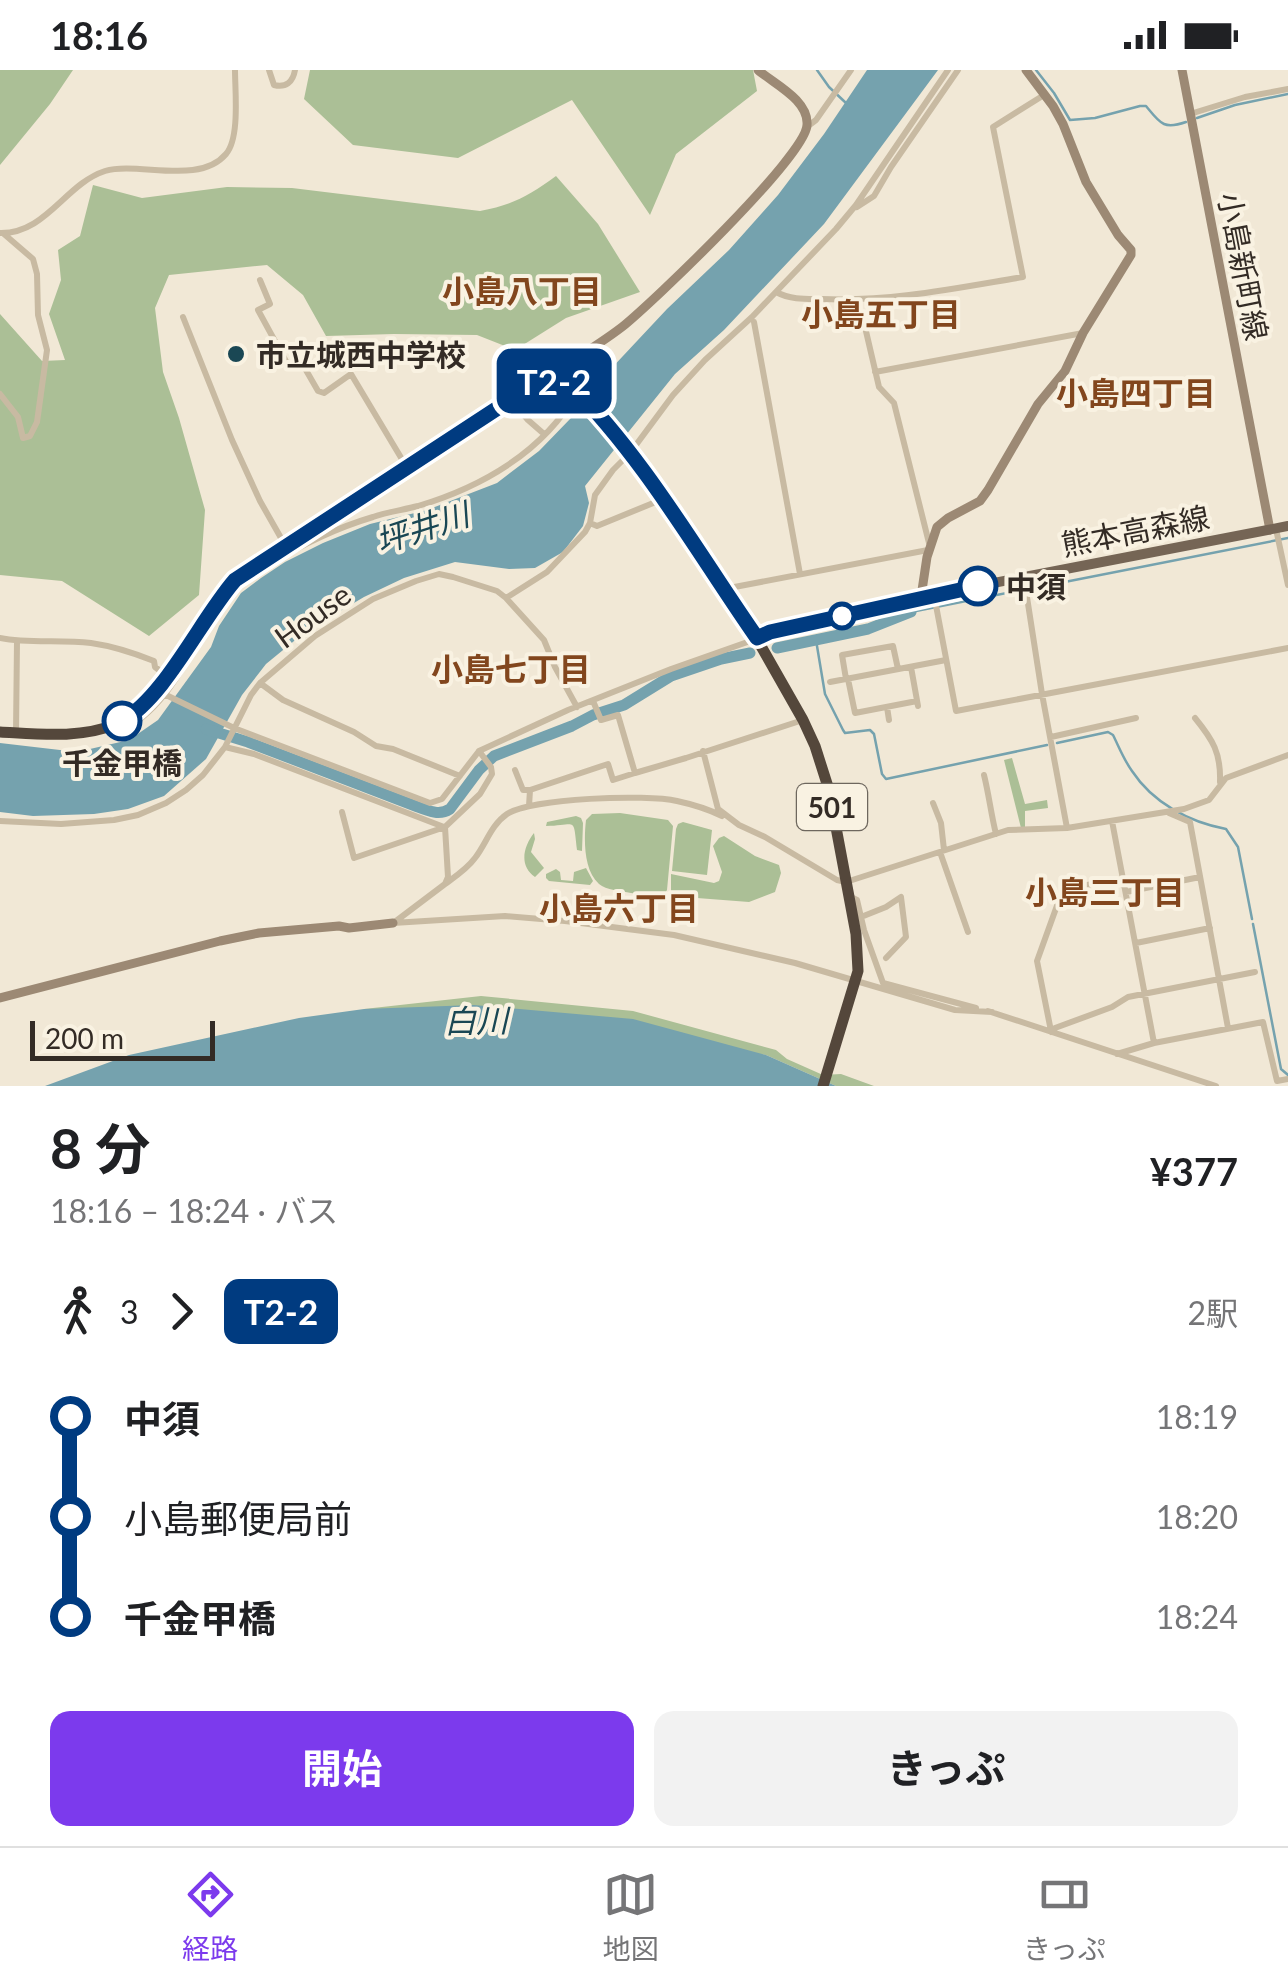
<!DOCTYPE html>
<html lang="ja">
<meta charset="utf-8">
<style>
:root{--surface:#fff;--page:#f2f2f2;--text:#202124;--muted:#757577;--line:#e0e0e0;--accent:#7c3aed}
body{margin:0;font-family:Lato,"Noto Sans JP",sans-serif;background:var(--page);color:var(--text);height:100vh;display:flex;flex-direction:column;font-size:38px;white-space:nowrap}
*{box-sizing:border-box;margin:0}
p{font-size:32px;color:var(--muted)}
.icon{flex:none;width:55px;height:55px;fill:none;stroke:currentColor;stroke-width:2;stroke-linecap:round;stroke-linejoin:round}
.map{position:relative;height:1016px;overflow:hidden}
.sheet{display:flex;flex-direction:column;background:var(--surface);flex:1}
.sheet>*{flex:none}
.badge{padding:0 20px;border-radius:15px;font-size:35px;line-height:65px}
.scale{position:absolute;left:30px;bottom:25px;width:185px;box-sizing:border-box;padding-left:10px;border:5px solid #332b25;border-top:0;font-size:28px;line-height:35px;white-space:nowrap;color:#332b25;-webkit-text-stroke:8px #f9f2e2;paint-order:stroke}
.map>.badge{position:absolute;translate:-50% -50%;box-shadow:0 0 0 5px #fff}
.legs{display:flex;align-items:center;gap:15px;height:110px;padding:0 50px;font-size:32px}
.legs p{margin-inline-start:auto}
.headline{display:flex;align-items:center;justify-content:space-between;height:170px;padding:0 50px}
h1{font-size:55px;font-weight:700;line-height:75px}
.action{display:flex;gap:20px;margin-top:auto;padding:20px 50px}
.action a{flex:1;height:115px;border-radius:20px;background:var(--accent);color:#fff;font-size:40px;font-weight:700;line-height:115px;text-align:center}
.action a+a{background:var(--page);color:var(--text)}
ul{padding:0 50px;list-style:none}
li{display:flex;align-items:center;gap:35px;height:100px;font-size:38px}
li i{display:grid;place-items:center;width:15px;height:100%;margin:0 12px;background:currentColor}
li i::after{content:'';width:25px;height:25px;margin:-12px;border:8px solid;border-radius:50%;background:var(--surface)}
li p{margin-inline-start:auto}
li:first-child i{background:linear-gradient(#0000 50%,currentColor 0)}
li:last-child i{background:linear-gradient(currentColor 50%,#0000 0)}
.status{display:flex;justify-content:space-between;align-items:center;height:70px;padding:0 50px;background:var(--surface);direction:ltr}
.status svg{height:28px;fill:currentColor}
.menu{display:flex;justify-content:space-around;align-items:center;height:140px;border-top:2px solid var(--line);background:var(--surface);font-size:28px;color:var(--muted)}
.menu a{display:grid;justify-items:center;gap:5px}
.menu .current{color:var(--accent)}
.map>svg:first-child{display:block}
</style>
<div class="status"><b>18:16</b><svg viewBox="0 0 49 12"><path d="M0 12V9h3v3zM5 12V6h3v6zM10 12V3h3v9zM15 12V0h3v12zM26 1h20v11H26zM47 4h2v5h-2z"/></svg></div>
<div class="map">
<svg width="1288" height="1016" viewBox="0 0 1288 1016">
<rect width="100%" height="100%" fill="#f1e8d6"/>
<!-- green -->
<path fill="#abbf96" d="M0 0H73L50 34 0 95Z
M310 0H753L757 21 676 84 650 145 572 30 458 88 353 75 304 29Z
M556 106 598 154 640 222 566 248 515 280 477 265 394 264 326 266 303 225 267 195 169 205 155 238 163 302 179 348 205 440 199 525 149 566 62 511 0 505V244L42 291 65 290 49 244 61 210 58 180 80 166 93 115 142 128 227 117 292 118 480 141C512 135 529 126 556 106Z
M1012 688 1025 734 1047 730 1048 738 1025 741V757L1021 758 1004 690Z
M620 743 668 750 673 756 667 820 664 825C653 827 642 825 631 823 621 821 606 820 599 814 583 800 584 768 586 750L592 744Z
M576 746 581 748 583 753 582 781 577 780C573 745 577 756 546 756L547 752Z
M683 752 712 760 707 805 672 801 676 759 678 754Z
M534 763 535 769 531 782 544 798 535 807C519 796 523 777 534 763Z
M724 766 755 786 779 795 781 803 775 822 749 832 671 826V804L714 813 719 811 722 802 713 776 719 768Z
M586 798 593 811 590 815 549 811 546 808V804L556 799 560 802 561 810 573 811 574 802Z
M481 926 633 941 776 980 787 989 823 1005 841 1004 874 1016H836L766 985 364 939Z"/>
<!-- water -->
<path fill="#75a2ae" d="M867 0H938L824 154 724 260 675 304 585 416 589 433 583 456 563 482 535 498 509 499 455 492 404 508 364 527 305 562 266 594 242 625 206 689 164 726 128 739 94 744 33 746 0 742V673L77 682 129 670 158 650 211 577 219 556 241 523 261 508 285 492 323 473 370 454 427 440 497 413 539 381 571 348 593 318 667 239 729 180 778 125 824 64Z
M474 935 633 949 766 985 836 1016H45L129 985 299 948 364 939Z"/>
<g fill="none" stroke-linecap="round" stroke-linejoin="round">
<!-- stream -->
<path stroke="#75a2ae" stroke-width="2.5" d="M817 0 829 17 846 33
M1036 0 1054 23 1070 50 1095 48 1140 36H1146C1160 53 1163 60 1186 52
M1197 48 1235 35 1288 24
M1029 519 1288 468
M911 542 1022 520
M816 570 825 624 843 660 845 663 870 660 874 664 882 704 886 709 1047 675
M1057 673 1108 662 1113 665C1119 677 1124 690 1132 701 1153 733 1189 752 1226 759L1238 777 1252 849
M1253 854 1281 999 1288 1005"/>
<!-- river -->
<path stroke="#75a2ae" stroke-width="11" d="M777 578 868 559 911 542
M206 659 248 672 418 737C430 741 439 746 450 739L479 700 494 686 572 656 593 645 624 635 671 606 721 589 750 583"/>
<!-- street -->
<path stroke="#c8baa2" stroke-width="6" d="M269 0 274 15C286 18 293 12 295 0
M1190 44 1245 27 1288 19
M808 56 816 50 851 0
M857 137 874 126 891 97 958 0
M0 163C46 164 65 114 105 101 138 91 199 116 226 84 240 68 235 21 235 0
M260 210 270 234 258 240 288 295 299 288 318 321 324 323 351 304 406 396
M776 222C791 230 806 229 822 229 890 232 957 218 1023 207L993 57 1044 25
M859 230V241L865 257 879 317 894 333 929 473
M183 247 232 370 260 431 285 475
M754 252 800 504
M875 302 1083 263
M0 324 18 347 23 368 30 366 37 352 47 280 38 245 37 204 33 189 4 164
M511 330 528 350 544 364
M590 453 597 456 663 429
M1276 459 1288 515
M268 495C301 475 336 458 373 447 387 442 403 440 418 436 481 417 544 382 577 322
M1024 508 1042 624 1067 758
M724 519 928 480
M934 525 956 641 1288 578
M506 528 547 502 585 462 590 453 595 425 613 400 630 383 673 325 705 290 752 247 836 159 856 135 948 0
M0 568C30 574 60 569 91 573 112 576 134 583 154 591L155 597 167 606
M911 597 918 636
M846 609 842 585 893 576 898 599
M848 609 855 643 917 631
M830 612 946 590
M260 613 283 630 354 662 376 676 393 679 460 706
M164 624 234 658 430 733 442 729 479 681 568 640 671 599 756 569
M593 631 601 650 618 645 635 703 686 688 803 650
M887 637 889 650
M1195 648C1213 670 1221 683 1220 712
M108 657 118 662C156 646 179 606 198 571
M16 663 17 571
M1051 667 1136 648
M225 677 254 684 444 757
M703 681 718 739 739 755 765 767 837 810 846 812 1008 760 1067 758 1184 739 1209 730 1226 708 1288 685
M515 700 523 720H530
M984 705C989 725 991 744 996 764
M933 733 941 753 944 780
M529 736 530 720 608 694 613 710 635 703
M342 742 354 788 445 757 480 724 492 704 491 697 479 681
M1169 743 1190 752 1228 958
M0 751 61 754 114 750 138 745 166 733 186 720 203 705 225 677 251 625 260 613 315 566 373 529 416 511 439 504 453 507 497 521 506 528 544 570 555 597 577 637
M1112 751 1154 973
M940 782 968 862
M445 814C456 806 467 799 475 788 486 774 491 755 507 744 531 728 647 724 677 731 691 734 708 739 722 746
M1126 822 1200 807
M849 826 857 830 864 860 883 913 976 938
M861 847 886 837 901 827 906 867 886 888
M396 851 445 814 448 807 445 757
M393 853 505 846 565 851 674 865 795 893 955 940 992 942
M1136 873 1210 858
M988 941 1216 1016
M1051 961 1037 891 1063 819 1123 809
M1051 962 1055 958 1112 937 1128 927 1255 902
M1117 984 1154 973 1263 952 1277 1011 1288 1009"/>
<!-- secondary -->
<path stroke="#9c8974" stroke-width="9" d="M1182 0 1270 460
M539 312C566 294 596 277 622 257 652 233 806 86 807 55 809 30 774 14 758 0
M577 319C572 299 588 292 596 277
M921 527 927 487 937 457 948 448 980 431 988 420 1038 334 1065 301 1083 263 1131 185V180L1118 165 1086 112 1063 54 1053 36 1026 0
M0 928 220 871 259 863 339 856 349 858 393 853"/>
<!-- primary -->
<path stroke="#756555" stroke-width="10" d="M757 569 770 562 921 527 1288 456"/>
<!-- highway -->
<path stroke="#54473b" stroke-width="11" d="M0 662C38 664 81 669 116 654 160 636 202 548 235 510L535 314 558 311 570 314 630 383 664 429 757 569 803 650 815 676 829 720 856 864 858 901 823 1016"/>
</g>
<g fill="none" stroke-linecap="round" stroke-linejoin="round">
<!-- line-1 casing -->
<g stroke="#fff" stroke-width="22">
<path id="line-1" d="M122 651C165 627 201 549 235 510L510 330C530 317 546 307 570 314 645 389 697 482 757 568L770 562 978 516"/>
</g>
<!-- line-1 -->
<use href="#line-1" stroke="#003b80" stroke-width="15"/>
</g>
<!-- markers -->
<circle fill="#1a4754" stroke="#f9f2e2" stroke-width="4" cx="236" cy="284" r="10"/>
<g fill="#fff" stroke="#003b80" stroke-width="5">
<circle cx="978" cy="516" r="18"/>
<circle cx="842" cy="546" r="12"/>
<circle cx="122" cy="651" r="18"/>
</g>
<g text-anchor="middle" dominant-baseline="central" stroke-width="8" stroke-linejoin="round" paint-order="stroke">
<!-- shield labels -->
<rect fill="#f9f2e2" stroke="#6e675e" stroke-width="2.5" x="797" y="714" width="70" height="46" rx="8"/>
<g font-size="28" font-weight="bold" fill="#332b25">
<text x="832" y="737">501</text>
</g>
<!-- street labels -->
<g font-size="30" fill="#332b25" stroke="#f9f2e2">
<text transform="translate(1244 196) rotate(79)">小島新町線</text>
<text transform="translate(1135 460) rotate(-11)">熊本高森線</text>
<text transform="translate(312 545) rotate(-36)">House</text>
</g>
<!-- poi labels -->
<g font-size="30" font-weight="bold" fill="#332b25" stroke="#f9f2e2" text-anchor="start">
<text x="256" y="284">市立城西中学校</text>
</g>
<!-- stop labels -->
<g font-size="30" font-weight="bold" fill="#332b25" stroke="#f9f2e2" text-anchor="start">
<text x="1006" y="516">中須</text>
<text x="122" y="692" text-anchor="middle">千金甲橋</text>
</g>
<!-- neighbourhood labels -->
<g font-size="32" font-weight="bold" fill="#82461d" stroke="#f9f2e2">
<text x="522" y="220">小島八丁目</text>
<text x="881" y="243">小島五丁目</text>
<text x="1136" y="322">小島四丁目</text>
<text x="511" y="598">小島七丁目</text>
<text x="1105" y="821">小島三丁目</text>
<text x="619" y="837">小島六丁目</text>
</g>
<!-- water labels -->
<g font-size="32" font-style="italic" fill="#1a4754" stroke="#f9f2e2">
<text transform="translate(422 457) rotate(-18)">坪井川</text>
<text transform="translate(476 950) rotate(-1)">白川</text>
</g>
</g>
</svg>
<div class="scale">200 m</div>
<b class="badge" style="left:554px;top:311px;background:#003b80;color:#fff">T2-2</b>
</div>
<section class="sheet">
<div class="headline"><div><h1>8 分</h1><p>18:16 – 18:24 · バス</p></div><b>¥377</b></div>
<div class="legs"><svg class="icon" aria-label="walk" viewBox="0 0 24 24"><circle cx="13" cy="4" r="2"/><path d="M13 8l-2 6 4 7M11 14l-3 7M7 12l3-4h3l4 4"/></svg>3<svg class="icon" aria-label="forward" viewBox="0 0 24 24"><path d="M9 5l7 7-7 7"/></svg><b class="badge" style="background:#003b80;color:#fff">T2-2</b><p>2駅</p></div>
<ul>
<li><i style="color:#003b80"></i><b>中須</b><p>18:19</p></li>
<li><i style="color:#003b80"></i><span>小島郵便局前</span><p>18:20</p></li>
<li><i style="color:#003b80"></i><b>千金甲橋</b><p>18:24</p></li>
</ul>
<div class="action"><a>開始</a><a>きっぷ</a></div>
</section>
<nav class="menu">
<a class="current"><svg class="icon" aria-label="directions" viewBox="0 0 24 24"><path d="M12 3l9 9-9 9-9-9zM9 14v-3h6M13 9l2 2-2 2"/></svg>経路</a>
<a><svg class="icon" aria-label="map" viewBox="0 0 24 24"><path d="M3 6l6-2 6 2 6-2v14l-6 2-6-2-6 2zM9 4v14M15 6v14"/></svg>地図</a>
<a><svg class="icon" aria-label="tickets" viewBox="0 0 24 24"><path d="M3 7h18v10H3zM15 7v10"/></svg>きっぷ</a>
</nav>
